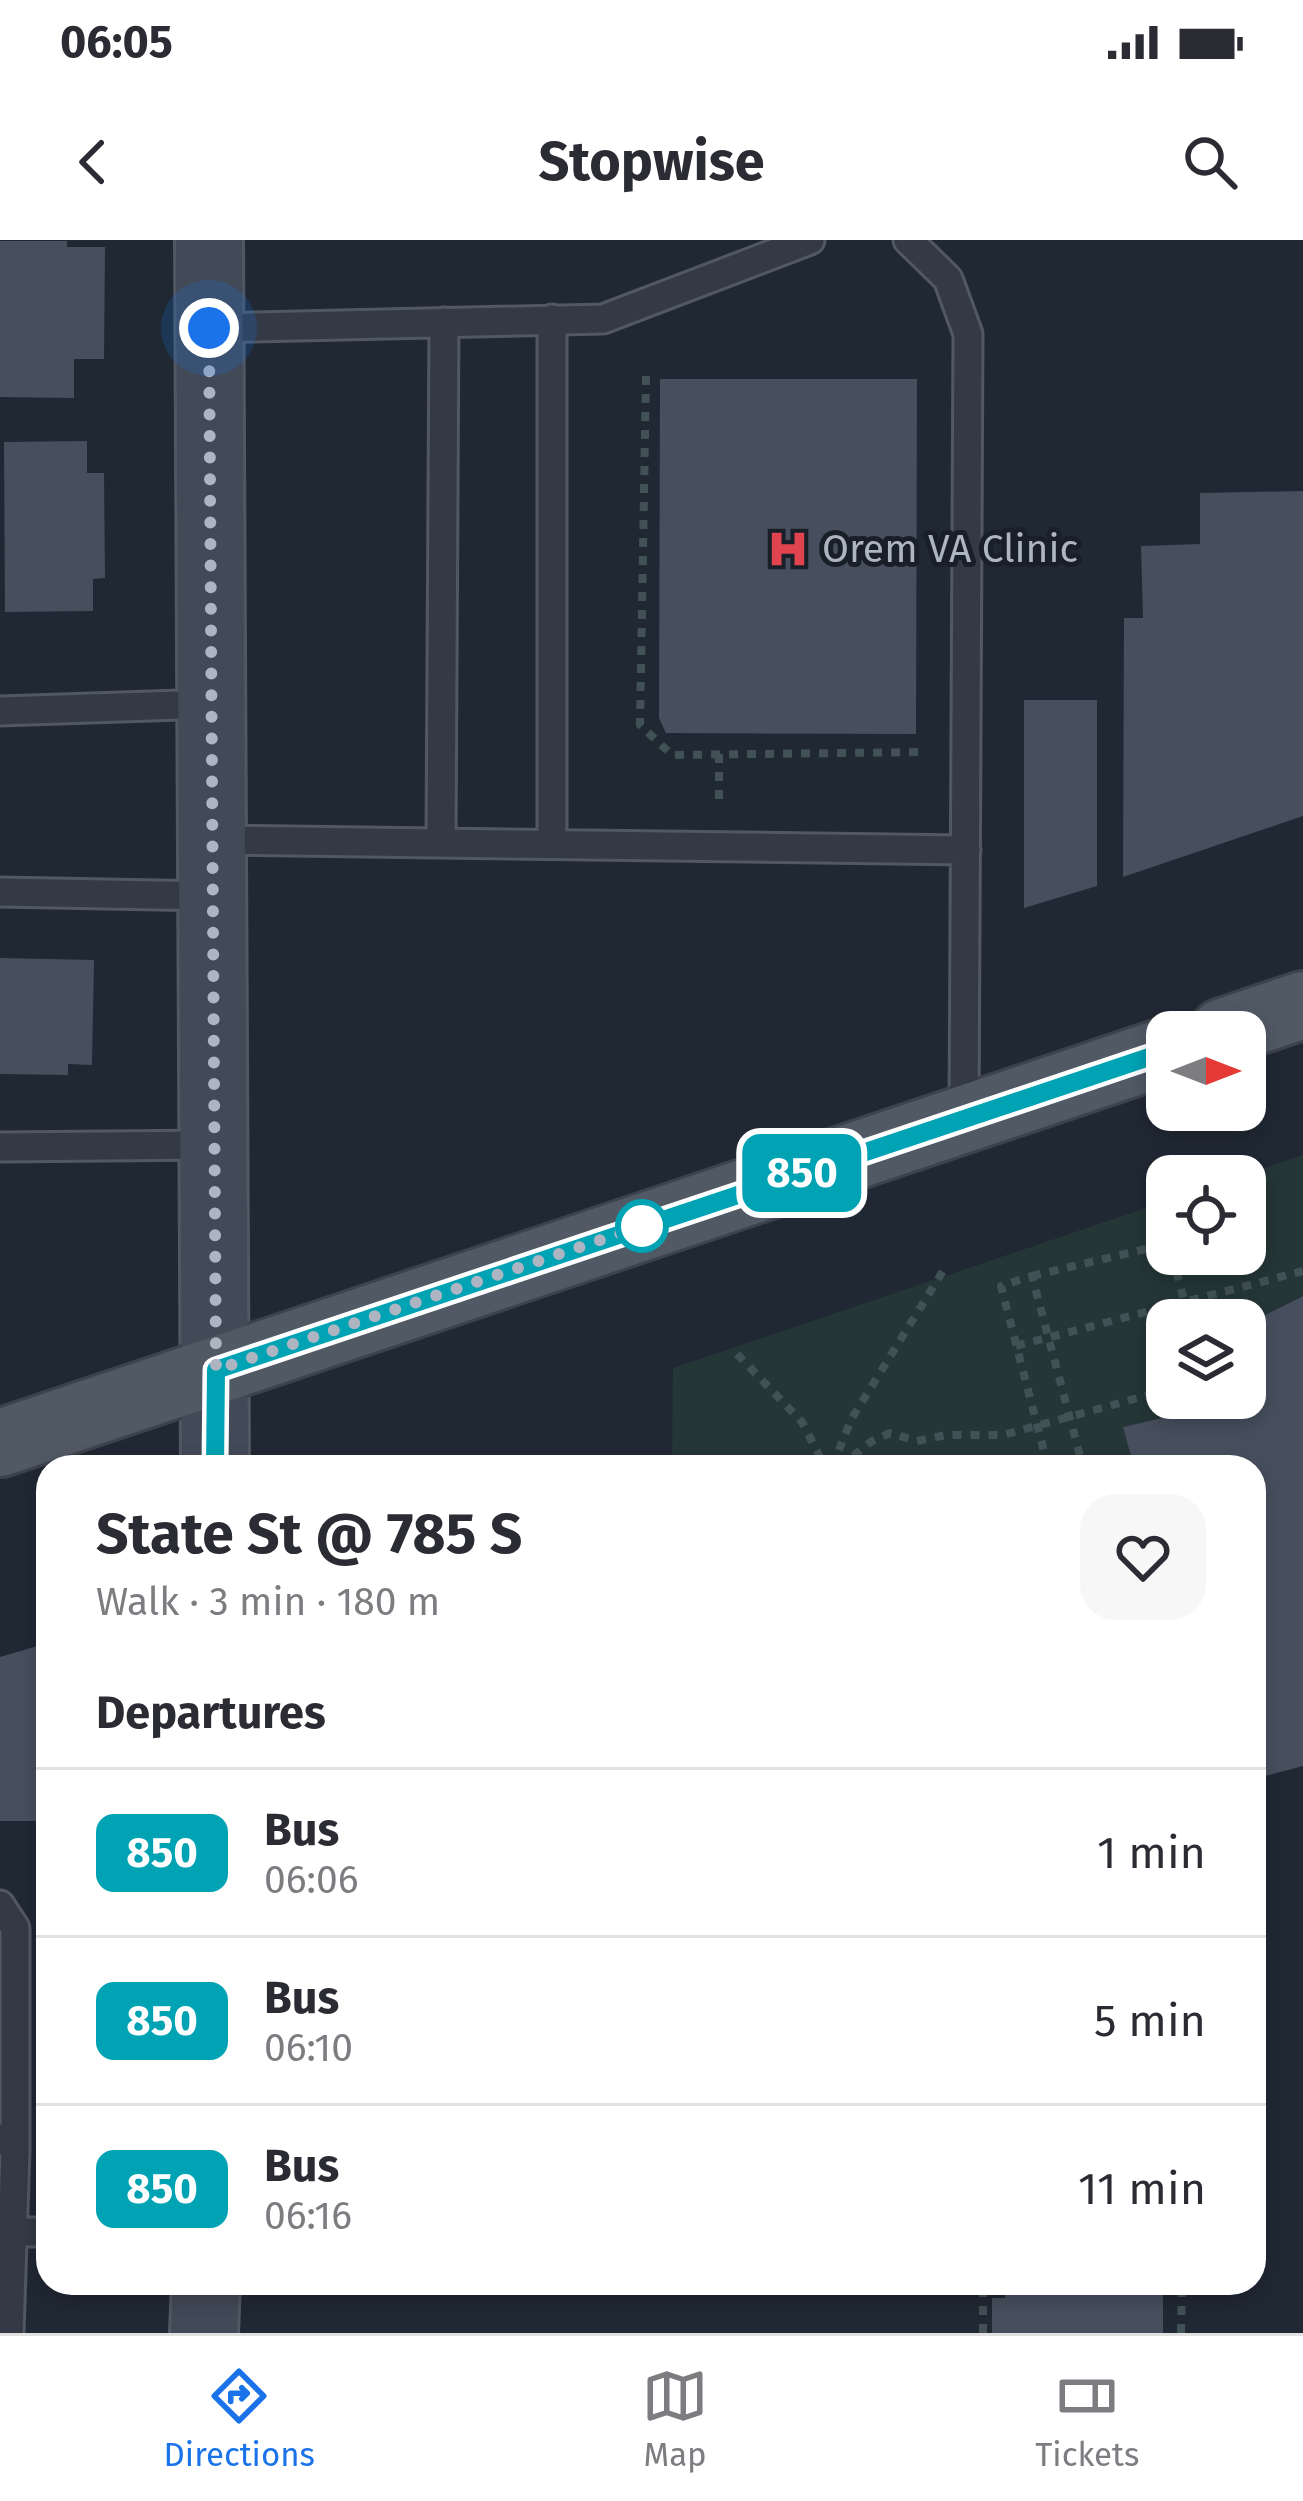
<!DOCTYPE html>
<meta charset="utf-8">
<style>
:root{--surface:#fff;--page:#f7f7f7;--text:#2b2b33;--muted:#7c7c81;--line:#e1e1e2;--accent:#1a73e8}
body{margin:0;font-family:"Fira Sans",sans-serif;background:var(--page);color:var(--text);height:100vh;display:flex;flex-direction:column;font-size:45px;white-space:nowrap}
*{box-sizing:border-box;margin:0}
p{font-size:39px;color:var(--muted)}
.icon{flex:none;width:66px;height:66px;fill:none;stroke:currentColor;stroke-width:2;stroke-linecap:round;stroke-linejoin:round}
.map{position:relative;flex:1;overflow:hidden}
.sheet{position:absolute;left:36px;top:1215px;width:1230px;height:840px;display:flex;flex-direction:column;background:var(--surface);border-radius:36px;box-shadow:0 6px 18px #0003}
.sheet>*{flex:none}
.badge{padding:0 24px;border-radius:18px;font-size:42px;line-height:78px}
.needle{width:78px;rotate:90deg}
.controls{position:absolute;left:1146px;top:771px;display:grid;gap:24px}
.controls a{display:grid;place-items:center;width:120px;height:120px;border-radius:24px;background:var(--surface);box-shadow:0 6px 18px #0003;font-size:60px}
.you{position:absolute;width:60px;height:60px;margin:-30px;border:9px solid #fff;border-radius:50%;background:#1a73e8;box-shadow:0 0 0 18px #1a73e833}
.map>.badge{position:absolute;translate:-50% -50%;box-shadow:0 0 0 6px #fff}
h2{padding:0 60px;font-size:45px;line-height:108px}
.round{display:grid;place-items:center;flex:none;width:126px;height:126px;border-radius:36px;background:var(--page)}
.overview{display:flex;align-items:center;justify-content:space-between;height:204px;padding:0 60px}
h1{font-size:57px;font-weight:700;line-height:90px}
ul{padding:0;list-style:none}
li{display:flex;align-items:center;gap:36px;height:168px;padding:0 60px;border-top:3px solid var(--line)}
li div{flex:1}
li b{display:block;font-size:45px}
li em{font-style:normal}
li .badge{min-width:132px;font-weight:700;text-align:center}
.status{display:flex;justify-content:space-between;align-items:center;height:84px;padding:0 60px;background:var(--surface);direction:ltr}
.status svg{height:33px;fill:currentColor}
header{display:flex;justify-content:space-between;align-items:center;height:156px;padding:0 60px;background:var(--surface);font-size:54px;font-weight:700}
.menu{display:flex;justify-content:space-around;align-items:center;height:168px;border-top:3px solid var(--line);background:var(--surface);font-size:33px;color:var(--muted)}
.menu a{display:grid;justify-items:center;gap:6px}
.menu .current{color:var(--accent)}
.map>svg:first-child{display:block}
</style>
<div class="status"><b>06:05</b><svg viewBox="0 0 49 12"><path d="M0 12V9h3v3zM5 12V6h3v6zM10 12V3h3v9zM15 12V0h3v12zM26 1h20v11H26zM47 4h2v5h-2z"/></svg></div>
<header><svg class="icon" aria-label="back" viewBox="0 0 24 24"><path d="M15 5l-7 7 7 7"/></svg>Stopwise<svg class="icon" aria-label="search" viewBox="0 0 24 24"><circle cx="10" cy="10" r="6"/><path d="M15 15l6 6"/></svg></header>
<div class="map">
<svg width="1303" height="2093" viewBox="0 0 1303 2093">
<rect width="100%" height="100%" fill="#202834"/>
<!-- green -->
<path fill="#253637" d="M1303 915V1055L1245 1085V1080H1167V1158H1235V1161L1123 1187 1134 1227H672L673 1128 1167 961V1014H1245V936H1240Z"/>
<!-- building -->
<path fill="#474f5e" d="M0 1H67V7H105L104 119H74V158L0 157Z
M660 139H917L916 494 666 493 659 478Z
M87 201V233H104L105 338 93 339V371L5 372 4 202Z
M1303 251V576L1123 637 1124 378H1143L1141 306 1200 304V253Z
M1024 460H1097V646L1024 668Z
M0 718 94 720 92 825 68 824V835L0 834Z
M1303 1056V1526L1254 1539V1227H1134L1123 1187 1235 1161V1158H1245V1123L1254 1113 1245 1097V1085Z
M48 1403V1581H0V1417Z
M1005 2043H1163V2093H992V2058H1005Z"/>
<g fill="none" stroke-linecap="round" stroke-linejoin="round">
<!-- service casing -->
<g stroke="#515863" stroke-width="33">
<path id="service" d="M908 0 948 39 968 94 964 878
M552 79V604
M209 88 603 79 810 0
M0 471 211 464
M212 600 966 610
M441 603 444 82
M0 652 212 656
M0 907 213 905
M0 1665 15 1688V1910
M3 1898 15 1910 9 2093
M13 1992H48"/>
</g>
<!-- secondary casing -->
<g stroke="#515863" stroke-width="72">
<path id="secondary" d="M209 0 215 1227
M204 2093 206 2043"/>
</g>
<!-- primary casing -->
<g stroke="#3d434e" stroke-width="72">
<path id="primary" d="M1223 792 1303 765
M0 1203 1167 811"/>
</g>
<!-- path -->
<path stroke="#425155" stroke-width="8" stroke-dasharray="9 9" stroke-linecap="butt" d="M646 136 640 485 672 515 926 512
M719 514V567
M1172 1014 1189 1080
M1032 1036 1167 1004
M1016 1106 1303 1031
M737 1114 802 1182 825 1227
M832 1227 852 1178 943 1031
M839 1227 872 1201 890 1193 917 1201 946 1195H1003L1167 1150
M1048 1227 1001 1046 1032 1036 1083 1227
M983 2093V2043
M1181 2093 1182 2043"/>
<!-- service -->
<use href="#service" stroke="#343a45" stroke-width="27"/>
<!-- secondary -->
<use href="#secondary" stroke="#424957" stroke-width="66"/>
<!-- primary -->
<use href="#primary" stroke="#515965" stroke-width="66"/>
</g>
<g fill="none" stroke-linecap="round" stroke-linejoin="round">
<!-- line casing -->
<g stroke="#fff" stroke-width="27">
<path id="line" d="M215 1227 216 1130 1167 811"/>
</g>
<!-- line -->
<use href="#line" stroke="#00a3b4" stroke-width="18"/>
<!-- walk -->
<path stroke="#aeb5c2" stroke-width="12" stroke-dasharray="0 21.6" d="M209 88 216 1130 642 986"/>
</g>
<!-- icons -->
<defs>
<g id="hospital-bare" transform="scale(3.24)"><path d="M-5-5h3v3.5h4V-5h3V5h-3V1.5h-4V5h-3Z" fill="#e0444e" stroke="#191f29" stroke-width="2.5" paint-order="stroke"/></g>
</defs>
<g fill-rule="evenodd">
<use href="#hospital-bare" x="788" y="309"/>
</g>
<!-- markers -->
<circle fill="#fff" stroke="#00a3b4" stroke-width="6" cx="642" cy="986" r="24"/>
<g text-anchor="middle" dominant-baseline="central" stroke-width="10" stroke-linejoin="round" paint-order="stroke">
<!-- poi labels -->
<g font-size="39" fill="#aeb5c2" stroke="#191f29" text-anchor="start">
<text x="822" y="309">Orem VA Clinic</text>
</g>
</g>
</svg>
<div class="controls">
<a><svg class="needle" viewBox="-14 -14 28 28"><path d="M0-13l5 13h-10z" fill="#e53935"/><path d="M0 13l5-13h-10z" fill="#7c7c81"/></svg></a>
<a><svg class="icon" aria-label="locate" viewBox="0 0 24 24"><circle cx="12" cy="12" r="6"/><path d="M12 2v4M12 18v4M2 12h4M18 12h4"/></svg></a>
<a><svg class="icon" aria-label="layers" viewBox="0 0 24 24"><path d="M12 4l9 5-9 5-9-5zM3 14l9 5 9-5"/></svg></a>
</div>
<div class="you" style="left:209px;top:88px"></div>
<b class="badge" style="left:802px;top:933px;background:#00a3b4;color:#fff">850</b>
<section class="sheet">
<div class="overview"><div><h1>State St @ 785 S</h1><p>Walk · 3 min · 180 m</p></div><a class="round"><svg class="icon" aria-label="heart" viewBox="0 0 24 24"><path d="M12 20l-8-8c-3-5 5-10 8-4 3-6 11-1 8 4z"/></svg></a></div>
<h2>Departures</h2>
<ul>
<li><span class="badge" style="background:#00a3b4;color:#fff">850</span><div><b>Bus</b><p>06:06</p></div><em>1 min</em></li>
<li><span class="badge" style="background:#00a3b4;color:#fff">850</span><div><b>Bus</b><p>06:10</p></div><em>5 min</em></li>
<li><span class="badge" style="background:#00a3b4;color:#fff">850</span><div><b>Bus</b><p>06:16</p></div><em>11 min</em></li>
</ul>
</section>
</div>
<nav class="menu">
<a class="current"><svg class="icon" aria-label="directions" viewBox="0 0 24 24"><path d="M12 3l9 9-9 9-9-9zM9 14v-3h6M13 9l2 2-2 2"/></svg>Directions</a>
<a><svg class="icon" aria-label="map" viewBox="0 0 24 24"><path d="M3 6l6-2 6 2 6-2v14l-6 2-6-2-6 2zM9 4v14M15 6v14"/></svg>Map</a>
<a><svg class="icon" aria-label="tickets" viewBox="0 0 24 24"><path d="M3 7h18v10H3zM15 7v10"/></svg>Tickets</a>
</nav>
